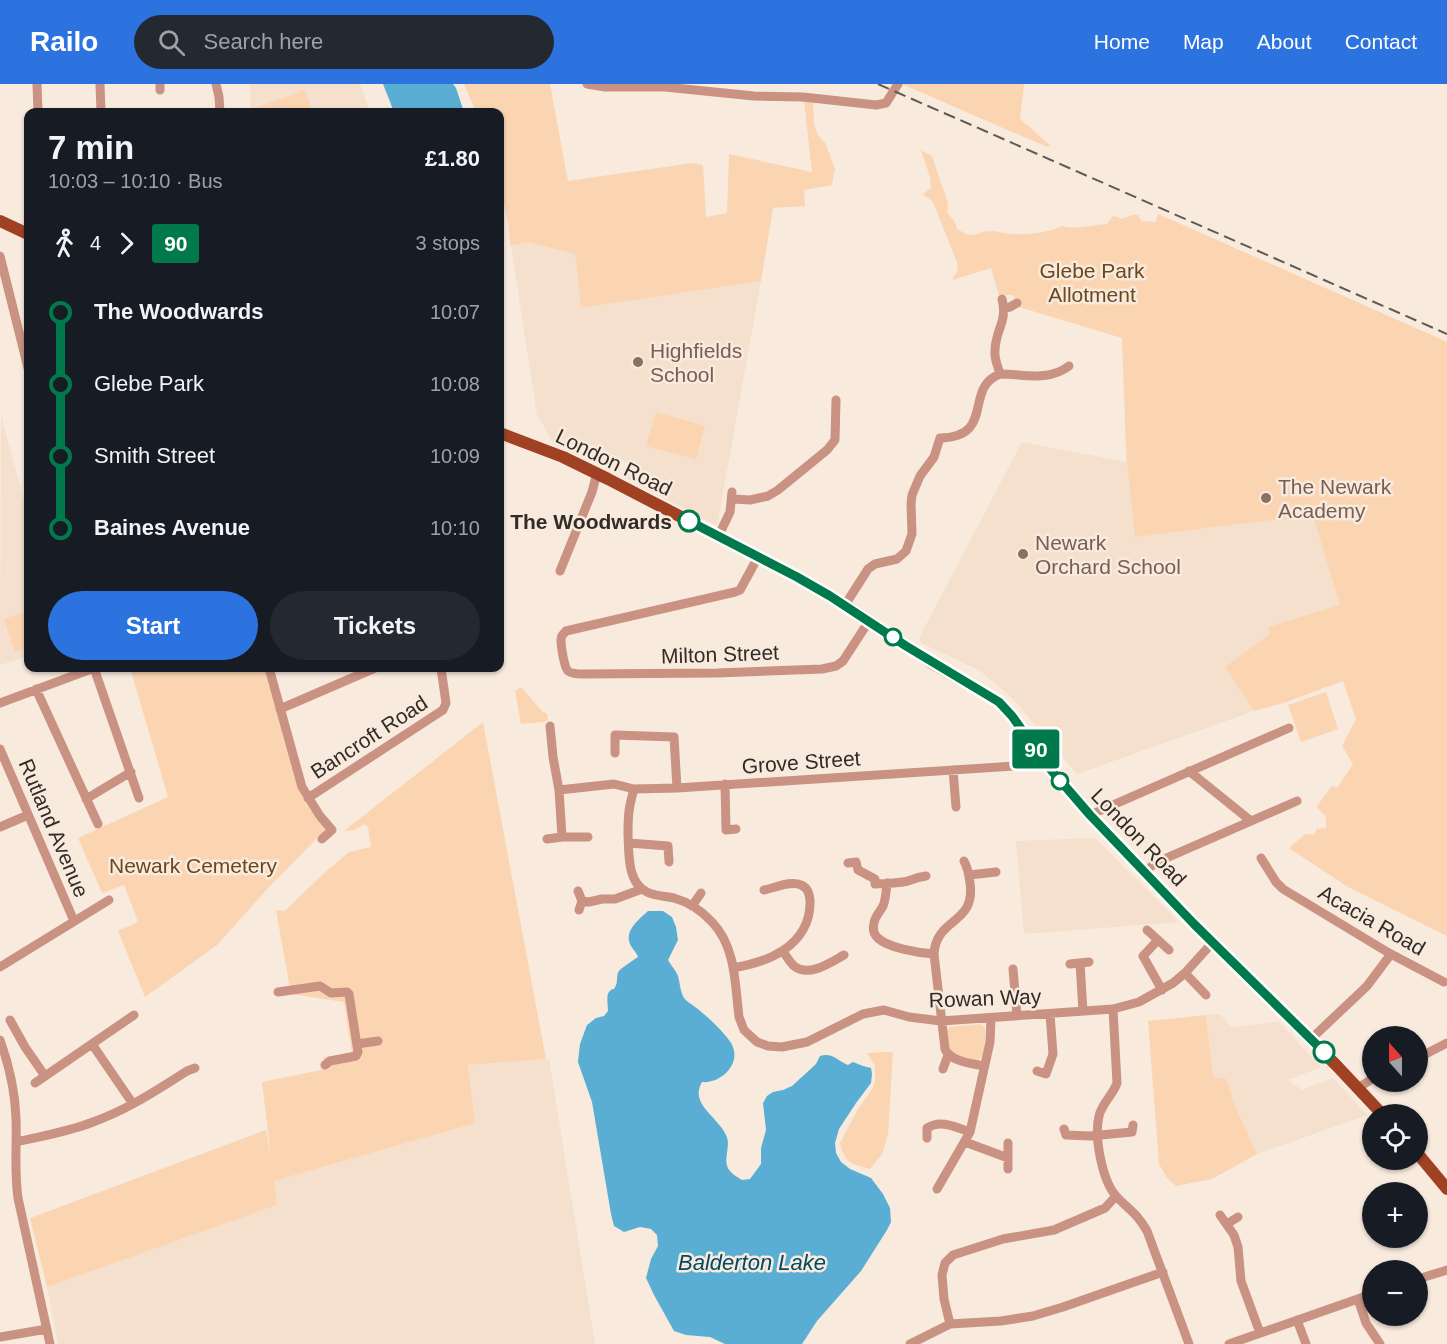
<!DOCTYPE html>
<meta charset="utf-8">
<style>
:root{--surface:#171b24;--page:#242831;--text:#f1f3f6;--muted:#9ea1a6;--accent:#2d73e0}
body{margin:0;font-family:Arial,sans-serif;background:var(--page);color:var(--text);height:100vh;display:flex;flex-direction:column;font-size:22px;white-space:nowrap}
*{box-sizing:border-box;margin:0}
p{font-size:20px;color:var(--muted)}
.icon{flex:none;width:33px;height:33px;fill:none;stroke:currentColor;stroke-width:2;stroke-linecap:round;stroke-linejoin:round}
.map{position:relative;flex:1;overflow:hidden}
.details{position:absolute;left:24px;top:24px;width:480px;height:564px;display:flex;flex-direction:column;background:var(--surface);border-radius:12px;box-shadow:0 2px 4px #0004}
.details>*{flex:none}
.badge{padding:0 12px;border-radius:4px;font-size:21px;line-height:39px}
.needle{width:39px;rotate:339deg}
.fabs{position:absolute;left:1362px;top:942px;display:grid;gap:12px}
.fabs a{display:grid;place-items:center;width:66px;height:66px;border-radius:50%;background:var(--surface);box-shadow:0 2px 4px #0004;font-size:30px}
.map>.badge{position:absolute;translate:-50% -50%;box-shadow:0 0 0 3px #fff}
.legs{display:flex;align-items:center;gap:9px;height:66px;padding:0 24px;font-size:20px}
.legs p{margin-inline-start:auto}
.headline{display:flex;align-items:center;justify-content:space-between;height:102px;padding:0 24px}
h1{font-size:33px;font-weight:700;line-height:45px}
.action{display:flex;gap:12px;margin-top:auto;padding:12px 24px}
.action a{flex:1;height:69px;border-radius:36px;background:var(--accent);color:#fff;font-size:24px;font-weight:700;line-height:69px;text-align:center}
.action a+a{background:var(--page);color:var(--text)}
ul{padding:0 24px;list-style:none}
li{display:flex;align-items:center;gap:21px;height:72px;font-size:22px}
li i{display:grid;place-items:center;width:9px;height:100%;margin:0 8px;background:currentColor}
li i::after{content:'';width:15px;height:15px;margin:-8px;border:4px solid;border-radius:50%;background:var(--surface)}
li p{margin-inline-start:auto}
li:first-child i{background:linear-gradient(#0000 50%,currentColor 0)}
li:last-child i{background:linear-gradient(currentColor 50%,#0000 0)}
header{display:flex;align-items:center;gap:36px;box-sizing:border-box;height:84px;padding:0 30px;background:var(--accent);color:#fff}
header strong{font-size:28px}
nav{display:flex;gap:33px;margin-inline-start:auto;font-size:21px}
.search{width:420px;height:54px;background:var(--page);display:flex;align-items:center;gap:15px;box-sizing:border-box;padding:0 21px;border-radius:33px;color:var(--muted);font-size:22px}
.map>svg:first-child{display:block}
</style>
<header>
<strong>Railo</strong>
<div class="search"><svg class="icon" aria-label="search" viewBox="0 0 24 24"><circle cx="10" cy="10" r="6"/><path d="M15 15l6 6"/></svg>Search here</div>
<nav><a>Home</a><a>Map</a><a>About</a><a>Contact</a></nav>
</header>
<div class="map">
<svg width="1447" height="1260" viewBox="0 0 1447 1260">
<rect width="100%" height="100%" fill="#f8eadd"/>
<!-- built -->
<path fill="#f4e0cd" d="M250 0H360L370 28H251Z
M1158 130 1447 258 1343 596 1286 618 1254 627 1077 690 1012 614 979 586 921 559 919 554 1022 358 1126 378 1122 254Z
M527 158 575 170 581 224 761 197 717 442 624 393 631 381 617 373 611 386 554 360 537 331 511 162Z
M1 331 24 417H28V572L0 581Z
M1095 754 1179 838 1024 850 1016 757Z
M1220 930 1231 943 1279 938 1321 983 1288 996 1302 1006 1333 994 1367 1031 1257 1070 1235 1022 1227 995 1213 994 1206 931Z
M549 975 595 1260H58L47 1203 277 1121 274 1097 474 1039 468 981Z"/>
<!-- green -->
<path fill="#fbd5b1" d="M464 0H550L568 97 692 79 703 81 706 133 727 129 729 70 812 88 804 17H813C814 30 812 51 825 58L835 85 832 101 804 106 805 122 773 124 761 197 581 224 575 170 527 158 511 162 510 161 508 139 500 99V28H476Z
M902 0H1024L1020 35 1051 62 1047 63Z
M305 6 313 28H254L253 25Z
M921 66 932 72 948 119 947 128 955 138 957 145C977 157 974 147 992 147 997 147 1001 149 1006 149 1021 152 1049 149 1062 142 1076 146 1092 141 1107 140L1113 132 1118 133 1121 135 1132 131H1138L1141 137 1156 138 1158 130 1447 258V852L1348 803 1289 764 1305 750 1315 751 1316 745 1326 744V732L1319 726 1317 722 1332 702 1337 704 1353 680 1342 662 1356 635 1343 597 1286 618 1254 627 1225 583 1270 550 1268 543 1340 521 1313 431 1135 453 1127 378 1122 254 1019 223 1013 211H999L991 184 952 196 957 188 958 181 933 118 923 110 931 104 930 93Z
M656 328 705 342 696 375 646 362Z
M28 527V563L15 568 4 535Z
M130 584H264L297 694 326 745 270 802 217 861 145 913 118 847 138 838 124 801 102 809 78 754 168 713Z
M521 603 542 627 547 630 548 636 544 638 521 640 515 607Z
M1326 608 1338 645 1301 658 1288 621Z
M483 638 546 975 468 981 475 1039 274 1097 277 1121 47 1203 30 1134 266 1046 271 1073 262 998 321 986 324 973 352 969 344 918 291 910 276 826 285 827 324 789 349 768 371 763 368 743 365 740 354 746 344 747Z
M1206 931 1213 993 1227 995 1235 1022 1257 1070 1212 1095 1176 1102 1167 1094 1159 1080 1148 937Z
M980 940 985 943C985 949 986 971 980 975 977 977 974 976 971 975 966 974 960 974 957 972 947 967 944 951 949 943Z
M884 968H893L888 1051 882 1070 870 1085C851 1080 845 1079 840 1059L858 1025 873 1004 875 997V982L867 969Z"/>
<!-- water -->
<path fill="#5aaed4" d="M383 0H453L456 4 464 28H394Z
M648 827H663L672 833 676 843 678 856 668 876C671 881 676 887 678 892 680 899 680 907 684 914 687 918 692 920 695 923 705 930 725 949 731 959 743 979 721 1000 702 998 689 1020 718 1033 726 1051 732 1063 721 1077 730 1087 733 1091 738 1093 742 1096L750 1095 761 1080V1064L766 1046 763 1019 767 1012 773 1008 783 1006 792 1002 816 980 820 972C832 968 838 977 848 981L853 978 863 982 871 984 872 990 871 999 856 1019 839 1045 835 1059 836 1069 841 1078 850 1085 871 1094 883 1110 890 1124 891 1138 887 1146 861 1187 817 1237 802 1260H725L710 1253 686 1251 674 1247 654 1211 646 1194 651 1175 658 1162 657 1151 651 1145 640 1143 624 1148 614 1142 611 1130 592 1018 578 978 580 960 587 941 596 934 604 932 608 927C608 922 606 911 609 908 614 902 613 909 616 901 618 897 616 891 619 887 620 885 635 875 638 873 636 867 632 865 630 860 624 847 639 835 648 827Z"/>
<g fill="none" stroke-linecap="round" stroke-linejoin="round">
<!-- minor -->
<path stroke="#c99282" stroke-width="9" d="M37 0 38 28
M100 0 101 28
M216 0 219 13 220 28
M587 0 605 3H665L754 12 803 13 876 21 886 19 898 0
M160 6V0
M0 172 28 284
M1004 225 1010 223 1017 219
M1000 290C998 282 994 275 995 267 995 246 1008 238 1002 215
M733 415 750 416 768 412 778 406 827 366 835 356 836 316
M718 453 730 428 732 408
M758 473 740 506 735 508 566 547C563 551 561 551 561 556 561 562 564 583 568 587 572 590 578 590 583 590L717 589 822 585 836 582 843 577 869 537
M560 487 592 408 597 389
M845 521 868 485 875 480 897 475 906 467 912 450 911 420 912 411 920 392 934 373 940 354C996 353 963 304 1000 290 1024 290 1048 298 1069 282
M269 584 302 703 320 732 332 746 322 755
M36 605 98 740
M0 619 94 584 139 714
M280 625 375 584
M550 642 553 673 559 706 562 753H588
M0 665 74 837
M615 669V651L674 653 677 704
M953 686 956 723
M1189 687 1251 737
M725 700 726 746 736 745
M634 705C632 712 630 720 629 727 628 735 628 743 628 750 629 769 627 799 647 808 655 812 665 812 674 814 688 818 702 827 712 838 736 863 735 901 739 933L744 946 757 958 768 962 782 963 807 958 863 930 884 926 909 933 941 937 1113 925 1139 918 1173 899 1185 889 1213 858
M559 706 614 700 634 705 677 704 1046 680
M308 714 443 626 446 619 441 584
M86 715 131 688
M1090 731 1289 644
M0 743 28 731
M547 755 562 753
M629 759 668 762 669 778
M1261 774 1276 798 1283 805 1389 869 1444 898
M964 777C968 784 969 791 970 799 976 841 936 833 934 870L945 965C951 978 971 979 984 982
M848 779 856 778 858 786 875 795V800C887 799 900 800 911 796 916 794 920 793 926 792
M1145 788 1155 779 1297 717
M969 791 996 788
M887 799C886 807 886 815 883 822 880 828 875 832 874 839 873 843 873 848 876 852 885 864 920 869 934 870
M578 807 582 817 579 826
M582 817 589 818 602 815H615L642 805
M692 822 701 809
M1147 846 1169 866
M1158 856 1143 872 1162 906
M783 867C786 872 790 878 794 882 809 894 831 878 844 871
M1080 879 1083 927
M1070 880 1089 878
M0 883 109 816
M733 884C750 881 767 877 782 867 800 856 811 838 810 816 809 809 808 804 801 801 791 796 775 804 764 806
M1013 885 1017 932
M1185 889 1206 911
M278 908 320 902 331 909 347 908 349 910 358 968 356 972 330 977 325 981
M1113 925 1117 999C1113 1011 1102 1019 1099 1032 1094 1053 1102 1096 1116 1112 1129 1126 1137 1129 1147 1147L1189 1260
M10 936 25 963 45 992
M1311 955 1367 902 1391 870
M0 956C9 981 15 1007 16 1034 17 1061 14 1088 18 1114L50 1260
M92 960 133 1020
M357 960 378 957
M1418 974 1447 959
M943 985 948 971
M1037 987 1046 990 1053 970 1050 930
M35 999 134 931
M1358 1004 1372 995
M1064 1045 1066 1051 1090 1052 1132 1048 1133 1041
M927 1054V1044C941 1035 955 1043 970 1048
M16 1058C42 1052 68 1048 93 1038 127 1026 157 1006 187 987L195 984
M965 1058 1008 1074
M1008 1059V1085
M937 1105 970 1048 990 958 991 934
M1220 1131 1234 1151 1238 1163 1241 1197 1260 1249
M1227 1140 1238 1133
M1418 1195 1447 1186
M1358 1215 1366 1239 1380 1260
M1297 1236 1306 1260
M950 1240 944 1215 942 1191 945 1179 953 1171 1003 1155 1054 1146 1105 1124 1116 1112
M0 1253 47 1245
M910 1260 950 1240 1001 1237 1033 1232 1063 1223 1163 1188
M1229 1260 1372 1210"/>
<!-- major -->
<path stroke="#a14123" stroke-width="12" d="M0 137 28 150
M500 349 563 373 608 395 797 493 845 521 932 579 999 618 1012 632 1046 680 1090 731 1194 840 1337 982 1382 1030
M1418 1070 1447 1105"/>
<!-- rail -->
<path stroke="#615953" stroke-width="2" stroke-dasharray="12 6" stroke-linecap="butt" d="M878 0 1447 250"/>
</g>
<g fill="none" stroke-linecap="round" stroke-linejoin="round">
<!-- line-1 casing -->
<g stroke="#fff" stroke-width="14">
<path id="line-1" d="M689 437 797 493 830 512 906 562 999 618 1012 632 1046 680 1090 731 1194 840 1324 968"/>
</g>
<!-- line-1 -->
<use href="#line-1" stroke="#007a4d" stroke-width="9"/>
</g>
<!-- markers -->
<g fill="#8d6e63" stroke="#f8eadd" stroke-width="2">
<circle cx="638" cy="278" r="6"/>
<circle cx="1266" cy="414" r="6"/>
<circle cx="1023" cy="470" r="6"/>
</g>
<g fill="#fff" stroke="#007a4d" stroke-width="3">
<circle cx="689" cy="437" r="10"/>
<circle cx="893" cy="553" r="8"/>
<circle cx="1060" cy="697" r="8"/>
<circle cx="1324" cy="968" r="10"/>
</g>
<g text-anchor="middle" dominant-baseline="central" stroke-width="5" stroke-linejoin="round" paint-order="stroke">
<!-- park labels -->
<g font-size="21" fill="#6d471d" stroke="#f8eadd">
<text x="1092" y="186">Glebe Park<tspan x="1092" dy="24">Allotment</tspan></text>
<text x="193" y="781">Newark Cemetery</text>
</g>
<!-- education labels -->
<g font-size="21" fill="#785e54" stroke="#f8eadd" text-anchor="start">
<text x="650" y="266">Highfields<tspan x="650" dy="24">School</tspan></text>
<text x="1278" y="402">The Newark<tspan x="1278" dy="24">Academy</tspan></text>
<text x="1035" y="458">Newark<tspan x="1035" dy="24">Orchard School</tspan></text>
</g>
<!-- street labels -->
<g font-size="21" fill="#322c28" stroke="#f8eadd">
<text transform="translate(614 378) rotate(26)">London Road</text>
<text transform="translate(720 570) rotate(-2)">Milton Street</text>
<text transform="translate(369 653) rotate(-33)">Bancroft Road</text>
<text transform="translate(801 678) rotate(-4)">Grove Street</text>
<text transform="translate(54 744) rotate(67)">Rutland Avenue</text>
<text transform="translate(1139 753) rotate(46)">London Road</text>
<text transform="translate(1372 836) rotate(30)">Acacia Road</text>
<text transform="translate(985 914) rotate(-2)">Rowan Way</text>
</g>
<!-- stop labels -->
<g font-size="21" font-weight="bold" fill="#322c28" stroke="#f8eadd" text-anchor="end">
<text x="672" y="437">The Woodwards</text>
</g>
<!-- water labels -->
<g font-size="22" font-style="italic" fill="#004a64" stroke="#f8eadd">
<text x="752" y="1178">Balderton Lake</text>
</g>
</g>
</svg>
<div class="fabs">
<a><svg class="needle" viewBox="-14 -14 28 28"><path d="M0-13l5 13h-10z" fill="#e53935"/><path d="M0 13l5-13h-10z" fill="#9ea1a6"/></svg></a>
<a><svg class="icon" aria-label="locate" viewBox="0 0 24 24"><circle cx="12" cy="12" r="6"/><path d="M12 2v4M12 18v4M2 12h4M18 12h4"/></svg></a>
<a>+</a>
<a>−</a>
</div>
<b class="badge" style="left:1036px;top:665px;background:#007a4d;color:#fff">90</b>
<section class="details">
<div class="headline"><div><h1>7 min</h1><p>10:03 – 10:10 · Bus</p></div><b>£1.80</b></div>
<div class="legs"><svg class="icon" aria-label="walk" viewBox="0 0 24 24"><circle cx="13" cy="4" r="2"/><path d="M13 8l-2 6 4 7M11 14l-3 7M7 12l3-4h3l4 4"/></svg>4<svg class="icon" aria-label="forward" viewBox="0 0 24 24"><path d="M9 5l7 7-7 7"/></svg><b class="badge" style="background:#007a4d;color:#fff">90</b><p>3 stops</p></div>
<ul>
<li><i style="color:#007a4d"></i><b>The Woodwards</b><p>10:07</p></li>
<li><i style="color:#007a4d"></i><span>Glebe Park</span><p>10:08</p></li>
<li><i style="color:#007a4d"></i><span>Smith Street</span><p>10:09</p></li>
<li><i style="color:#007a4d"></i><b>Baines Avenue</b><p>10:10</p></li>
</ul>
<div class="action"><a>Start</a><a>Tickets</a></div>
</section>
</div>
